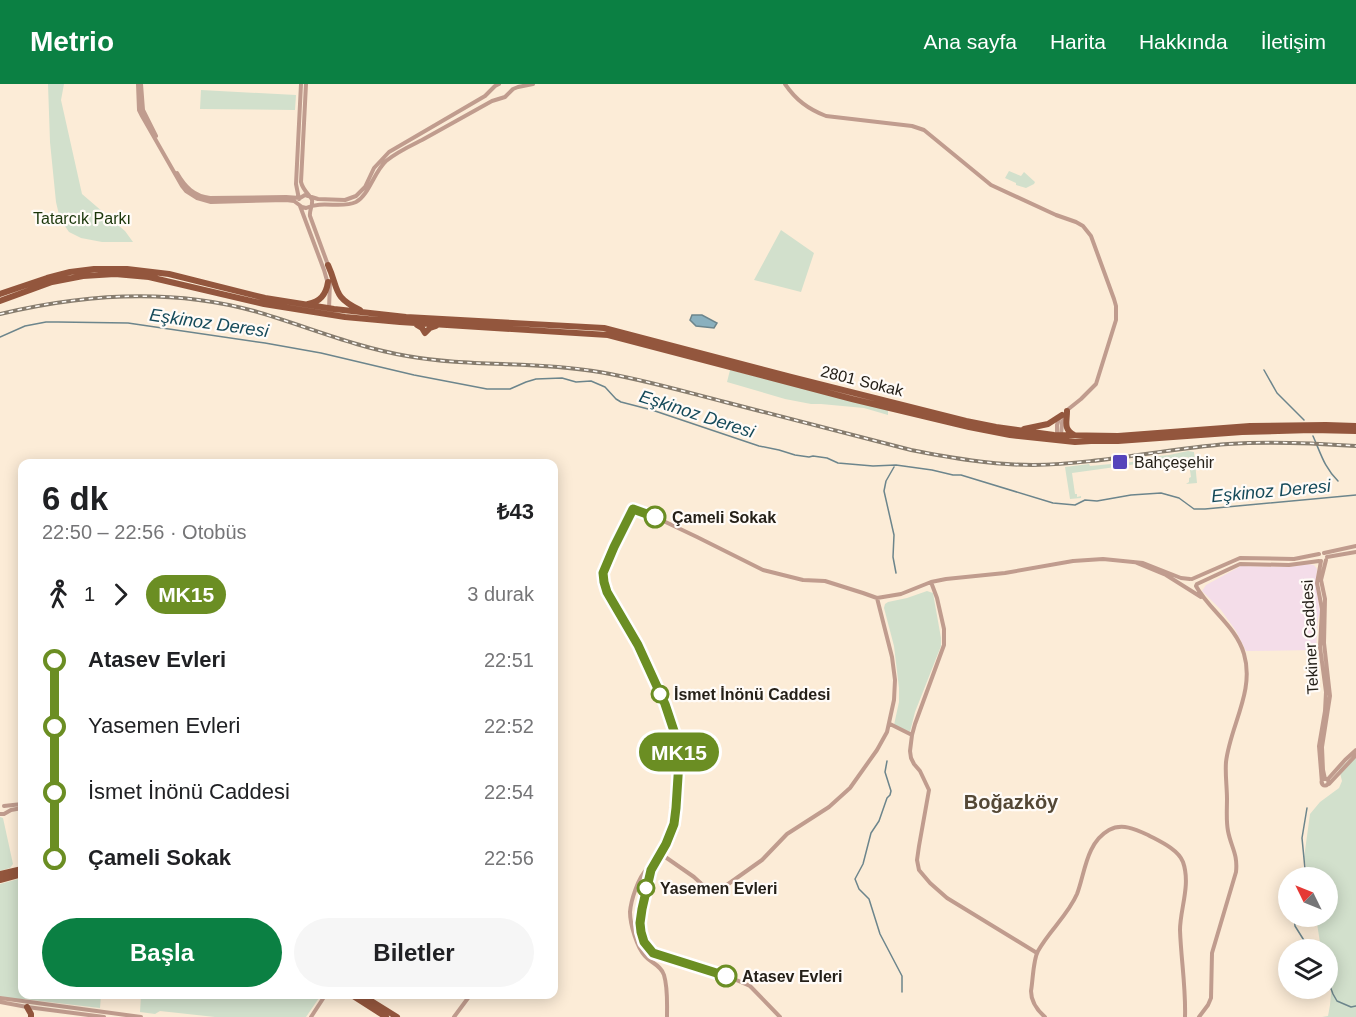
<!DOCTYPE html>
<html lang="tr">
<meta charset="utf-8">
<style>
:root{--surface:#fff;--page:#f6f6f6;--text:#202124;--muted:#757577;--accent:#0b8043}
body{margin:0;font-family:Arial,sans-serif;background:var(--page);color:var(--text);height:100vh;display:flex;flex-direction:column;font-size:22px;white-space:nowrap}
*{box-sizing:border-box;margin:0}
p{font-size:20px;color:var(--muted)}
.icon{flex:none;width:33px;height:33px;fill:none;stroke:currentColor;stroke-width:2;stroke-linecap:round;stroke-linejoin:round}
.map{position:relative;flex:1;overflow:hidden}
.panel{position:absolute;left:18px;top:375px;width:540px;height:540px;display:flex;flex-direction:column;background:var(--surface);border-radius:12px;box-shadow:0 3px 15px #0003}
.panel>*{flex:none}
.badge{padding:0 12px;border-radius:20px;font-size:21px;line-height:39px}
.needle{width:39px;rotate:313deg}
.fabs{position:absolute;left:1278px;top:783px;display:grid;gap:12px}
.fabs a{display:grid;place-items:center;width:60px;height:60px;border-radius:50%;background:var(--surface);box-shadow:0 3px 15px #0003;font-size:30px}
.map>.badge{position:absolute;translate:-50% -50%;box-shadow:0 0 0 3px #fff}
.legs{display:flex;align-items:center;gap:9px;height:66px;padding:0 24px;font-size:20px}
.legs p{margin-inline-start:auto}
.summary{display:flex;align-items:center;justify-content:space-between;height:102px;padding:0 24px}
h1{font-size:33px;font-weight:800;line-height:45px}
.action{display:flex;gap:12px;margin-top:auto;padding:12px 24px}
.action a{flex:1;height:69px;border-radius:36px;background:var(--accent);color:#fff;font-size:24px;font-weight:800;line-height:69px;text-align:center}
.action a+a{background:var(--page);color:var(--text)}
ul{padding:0 24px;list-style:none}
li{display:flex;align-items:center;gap:21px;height:66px;font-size:22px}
li i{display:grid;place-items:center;width:9px;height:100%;margin:0 8px;background:currentColor}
li i::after{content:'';width:15px;height:15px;margin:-8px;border:4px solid;border-radius:50%;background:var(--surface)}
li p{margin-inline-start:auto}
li:first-child i{background:linear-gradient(#0000 50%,currentColor 0)}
li:last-child i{background:linear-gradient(currentColor 50%,#0000 0)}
header{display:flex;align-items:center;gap:36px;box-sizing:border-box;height:84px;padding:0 30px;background:var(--accent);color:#fff}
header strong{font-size:28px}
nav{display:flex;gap:33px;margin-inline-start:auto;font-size:21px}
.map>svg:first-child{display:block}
</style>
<header>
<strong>Metrio</strong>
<nav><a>Ana sayfa</a><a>Harita</a><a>Hakkında</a><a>İletişim</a></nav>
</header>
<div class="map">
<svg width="1356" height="933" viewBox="0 0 1356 933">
<rect width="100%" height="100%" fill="#fcecd7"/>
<!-- commercial -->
<path fill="#f4dde9" d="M1308 480 1314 481 1317 485 1316 500 1320 529 1318 534 1316 566 1246 567 1236 547 1221 526 1202 507 1206 501 1241 482 1289 483Z"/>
<!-- green -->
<path fill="#d2e0cc" d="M48 0H64L61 16 82 110 125 147 133 158H102L81 154 69 148 60 135 56 118 50 58Z
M201 6 296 11 295 26 200 25Z
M1009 87 1021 92 1024 88 1035 98 1034 100 1026 104 1016 101V99L1005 94Z
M781 146 814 169 801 208 754 196Z
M730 286 888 326V331L864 324 821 320H811L785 315 727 298Z
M1188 367 1194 368 1197 399 1186 400 1189 398V394L1191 393 1188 373 1072 389 1075 410H1077V413L1081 412V414L1070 415 1065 383 1089 380 1090 382 1132 378 1148 373 1169 371Z
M927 507 933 509 941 554V562L915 628 910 648 894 641 899 618V604L894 562 884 524 885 520 888 518 907 514Z
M1356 669V933H1322L1328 932 1330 921 1332 901 1328 893V866L1321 865 1316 833 1328 832V794L1309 793 1304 774 1310 730 1320 718 1339 704 1342 697 1339 685Z
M0 733 3 734 13 780 10 784 0 787Z
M22 794V910L101 911 100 924 24 915 19 917 0 912V800Z
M141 911V910L321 911 306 933H215L160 927 155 930 140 928Z"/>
<!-- water -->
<path fill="#8ab0be" stroke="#6c858c" stroke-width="1.5" d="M692 231H702L717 239 714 244 696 242 690 236Z"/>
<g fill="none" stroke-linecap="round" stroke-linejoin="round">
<!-- stream -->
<path stroke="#6c858c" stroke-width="1.5" d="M0 253 25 242 46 238H58L128 239 265 259 321 269 414 291 487 305H510L526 298 536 295 562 294 576 298 591 297 605 303 616 315 621 318 652 326 759 362 779 366 795 371 809 373 813 372 827 374 838 379 873 382 896 381 932 386 953 391H961L1053 419 1075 421 1085 416 1097 417 1131 411 1161 409 1179 414 1194 425H1205L1356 411
M1264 286 1277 309 1304 336
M1313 352C1321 370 1324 383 1338 397
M894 383 886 397 884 407 894 451 893 473 896 489
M887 677 885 688 891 707 890 711 887 714 879 737 871 749 863 780 855 795 859 805 869 815 880 850 902 892V908
M1303 794 1305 785 1302 754 1307 724
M1294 832 1295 842 1310 866
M1328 897 1333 910 1337 917 1351 923 1356 922"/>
<!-- minor -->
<path stroke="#c09c8e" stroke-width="4" d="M138 0 139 26 142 32 182 102 186 107 197 114 211 118 286 116 294 117 302 123 306 124C323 116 341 125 356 118 369 111 374 88 386 77 397 68 410 62 422 56 445 43 469 30 492 17L505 13 513 5 518 3 533 0
M141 0 143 26 156 52
M306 0 301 98C303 107 311 112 312 116 313 121 309 127 310 132L328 181
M785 0C796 16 808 25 826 32L912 42 924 46 991 101 1056 131 1076 138 1083 142 1091 152 1114 215 1116 222V236L1096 300 1081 315 1066 327
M177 89C185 103 194 112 210 114L286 113 300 114 305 111 318 115 345 116 356 112 365 103 374 84 389 68 485 12 495 2 499 0
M299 115 296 100 301 0
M300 122 324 186 328 200
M329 225 330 197
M1057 351V341L1059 335
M1061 351 1062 339 1066 329
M1324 469 1356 462
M1327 473 1356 468
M1321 477 1317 499 1322 525 1320 563 1326 608 1325 627 1319 662 1322 699
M1137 479 1166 491 1201 513
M1192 495 1240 474 1294 475 1319 470
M931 498 937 514 944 545V561L915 640 912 651 910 667 911 674 914 680 920 687 929 706 919 762 917 776 919 786 930 799 947 814 1037 869
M1197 500 1196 502C1209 526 1236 542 1244 570 1255 607 1230 642 1226 678 1225 690 1227 703 1227 715 1227 726 1226 737 1228 747 1231 763 1238 770 1236 788L1212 869 1211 914 1208 921 1199 933
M1197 500 1240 480 1289 481 1319 477
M890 640 912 651
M1321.5 698a3.5 3.5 0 1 1 7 0a3.5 3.5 0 1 1-7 0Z
M1325 695 1323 686 1322 663 1330 612 1324 559 1325 515 1321 496 1326 476
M1328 695 1345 676 1356 666
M1329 700 1356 671
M4 722 22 720
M0 730H4L11 726 22 724
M661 770 694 793 707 805 716 807 724 803 762 776 787 750 829 723 850 704 877 666 887 648 894 616 895 596 892 573 877 514
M651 786 647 785C638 794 631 816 630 828 630 840 637 864 645 872 651 879 661 881 664 891 668 904 667 920 667 933
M0 914 141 933
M0 918 27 923 104 933
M311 933 326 910
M454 933 471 910
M780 933 750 902 734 895 653 869C650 866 646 862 644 858 636 843 644 803 650 787 656 773 667 762 672 747 679 726 680 693 679 670 678 645 665 620 655 597 649 585 644 572 638 560 628 542 604 511 604 491 604 479 626 439 633 425L655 433 697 453 763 486 803 496 825 497 863 509 877 514 901 510 931 498 946 495 1005 489 1073 477 1103 475 1143 479 1181 494 1190 495
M1045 933C1037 926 1031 918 1031 907 1033 896 1033 876 1038 867 1049 847 1068 831 1077 810 1085 789 1086 759 1109 746 1122 739 1135 745 1148 751 1159 757 1178 765 1183 778 1191 801 1180 825 1180 846 1181 875 1186 904 1185 933"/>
<!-- major -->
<path stroke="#93563d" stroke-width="6" d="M328 181C339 205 332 213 360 226
M0 210 47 194 70 188 94 185H127L169 190 265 214 334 225 406 233 604 244 791 293 966 337 996 343 1054 351 1118 352 1250 342 1326 341 1356 342
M0 217 52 198 83 192 115 190 149 193 264 220 345 233 400 238 608 251 852 315 969 343 1010 351 1075 358 1091 357H1118L1242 348 1312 346 1356 347
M308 220C320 218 326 211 328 198
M417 241 422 244 425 249 430 244 436 242
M1067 327C1067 338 1063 345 1074 351
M1024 345 1048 340 1062 331
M0 790 22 785
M0 796 22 790
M350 910 386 933
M360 910 397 933
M27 923 31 930V933"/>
<!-- rail casing -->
<g stroke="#867c6e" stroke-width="4">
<path id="rail" d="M0 230C83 210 171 204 254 227 306 242 354 263 407 272 468 283 532 277 593 287 638 294 682 307 725 318 787 334 849 350 911 366 952 374 992 381 1033 381 1099 380 1163 365 1228 360 1271 357 1313 359 1356 362"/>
</g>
<!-- rail -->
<use href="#rail" stroke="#fffbf7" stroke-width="1.5" stroke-dasharray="4.5" stroke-linecap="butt"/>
</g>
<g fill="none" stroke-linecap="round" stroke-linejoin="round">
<!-- line-1 casing -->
<g stroke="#fff" stroke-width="14">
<path id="line-1" d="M655 433 633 425 614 463 603 489 604 498 607 508 638 561 665 620 677 656 679 677 676 724 674 740 666 760 651 786 642 825 640 839 641 848 644 858 653 869 726 892"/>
</g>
<!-- line-1 -->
<use href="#line-1" stroke="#6b8e23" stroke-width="9"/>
</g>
<!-- markers -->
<rect fill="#5543bb" stroke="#fffbf7" stroke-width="2" x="1112" y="370" width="16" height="16" rx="3"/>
<g fill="#fff" stroke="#6b8e23" stroke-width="3">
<circle cx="655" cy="433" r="10"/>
<circle cx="660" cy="610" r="8"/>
<circle cx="646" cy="804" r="8"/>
<circle cx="726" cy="892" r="10"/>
</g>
<g text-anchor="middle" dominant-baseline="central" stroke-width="4.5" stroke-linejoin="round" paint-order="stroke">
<!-- park labels -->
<g font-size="16" fill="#193509" stroke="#fffbf7">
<text x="82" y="134">Tatarcık Parkı</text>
</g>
<!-- street labels -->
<g font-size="16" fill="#252018" stroke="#fffbf7">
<text transform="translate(862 297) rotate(14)">2801 Sokak</text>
<text transform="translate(1310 553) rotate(-93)">Tekiner Caddesi</text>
</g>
<!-- poi labels -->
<g font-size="16" fill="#252018" stroke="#fffbf7" text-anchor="start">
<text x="1134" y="378">Bahçeşehir</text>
</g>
<!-- stop labels -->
<g font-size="16" font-weight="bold" fill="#252018" stroke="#fffbf7" text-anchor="start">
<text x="672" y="433">Çameli Sokak</text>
<text x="674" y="610">İsmet İnönü Caddesi</text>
<text x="660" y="804">Yasemen Evleri</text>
<text x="742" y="892">Atasev Evleri</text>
</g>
<!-- water labels -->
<g font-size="18" font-style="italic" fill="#154a5a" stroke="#fffbf7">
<text transform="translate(209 239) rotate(8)">Eşkinoz Deresi</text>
<text transform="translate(697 330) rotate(18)">Eşkinoz Deresi</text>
<text transform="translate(1271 407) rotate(-5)">Eşkinoz Deresi</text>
</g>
<!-- quarter labels -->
<g font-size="20" font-weight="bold" fill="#544836" stroke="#fffbf7">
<text x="1011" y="718">Boğazköy</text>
</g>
</g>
</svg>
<div class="fabs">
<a><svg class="needle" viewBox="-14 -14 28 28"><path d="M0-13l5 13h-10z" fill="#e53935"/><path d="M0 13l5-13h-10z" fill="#757577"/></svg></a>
<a><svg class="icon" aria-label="layers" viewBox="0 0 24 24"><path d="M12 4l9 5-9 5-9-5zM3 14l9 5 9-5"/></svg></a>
</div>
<b class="badge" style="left:679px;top:668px;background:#6b8e23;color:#fff">MK15</b>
<section class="panel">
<div class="summary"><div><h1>6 dk</h1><p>22:50 – 22:56 · Otobüs</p></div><b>₺43</b></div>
<div class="legs"><svg class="icon" aria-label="walk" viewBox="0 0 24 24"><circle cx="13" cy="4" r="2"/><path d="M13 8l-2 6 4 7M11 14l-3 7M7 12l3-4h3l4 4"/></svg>1<svg class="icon" aria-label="forward" viewBox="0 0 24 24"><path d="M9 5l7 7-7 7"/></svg><b class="badge" style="background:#6b8e23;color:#fff">MK15</b><p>3 durak</p></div>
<ul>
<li><i style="color:#6b8e23"></i><b>Atasev Evleri</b><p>22:51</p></li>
<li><i style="color:#6b8e23"></i><span>Yasemen Evleri</span><p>22:52</p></li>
<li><i style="color:#6b8e23"></i><span>İsmet İnönü Caddesi</span><p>22:54</p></li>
<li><i style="color:#6b8e23"></i><b>Çameli Sokak</b><p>22:56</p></li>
</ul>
<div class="action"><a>Başla</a><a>Biletler</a></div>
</section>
</div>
